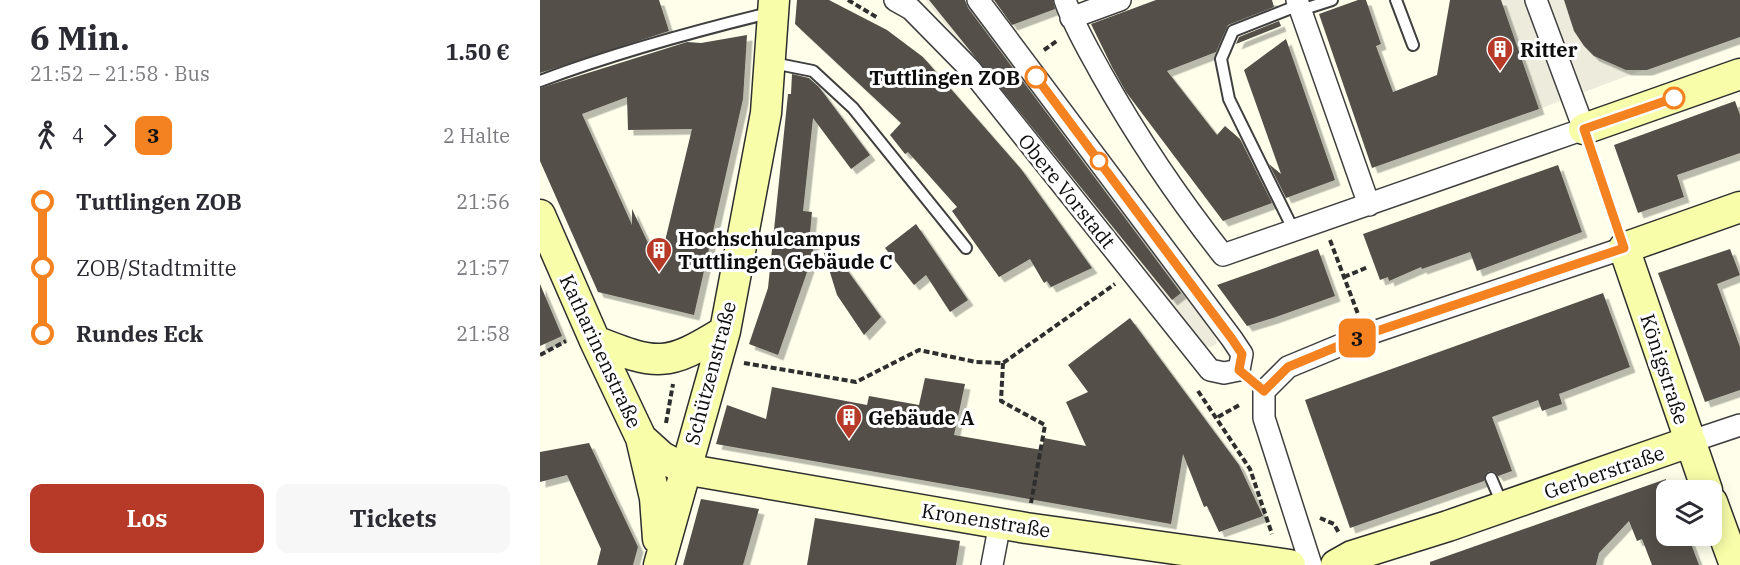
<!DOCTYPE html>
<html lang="de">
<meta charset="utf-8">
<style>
:root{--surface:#fff;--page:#f7f7f7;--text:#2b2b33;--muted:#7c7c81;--accent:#b73a28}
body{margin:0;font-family:"IBM Plex Serif",serif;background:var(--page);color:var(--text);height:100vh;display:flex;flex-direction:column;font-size:22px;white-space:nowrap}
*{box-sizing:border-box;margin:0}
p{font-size:20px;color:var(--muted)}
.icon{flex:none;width:33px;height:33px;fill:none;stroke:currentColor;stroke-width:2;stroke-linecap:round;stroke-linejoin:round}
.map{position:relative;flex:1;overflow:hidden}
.sheet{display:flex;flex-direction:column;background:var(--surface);width:540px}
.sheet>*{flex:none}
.badge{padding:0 12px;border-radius:9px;font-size:21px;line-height:39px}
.tools{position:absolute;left:1116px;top:480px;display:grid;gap:12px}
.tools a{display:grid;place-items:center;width:66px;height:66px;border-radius:12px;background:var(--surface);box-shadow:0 3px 15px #0003;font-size:30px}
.map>.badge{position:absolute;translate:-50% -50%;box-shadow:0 0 0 3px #fff}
.legs{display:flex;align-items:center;gap:9px;height:66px;padding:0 30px;font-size:20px}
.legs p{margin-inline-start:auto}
.summary{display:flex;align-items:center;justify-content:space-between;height:102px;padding:0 30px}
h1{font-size:33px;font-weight:700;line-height:45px}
.cta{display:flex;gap:12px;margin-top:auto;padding:12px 30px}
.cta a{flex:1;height:69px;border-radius:12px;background:var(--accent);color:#fff;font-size:24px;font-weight:700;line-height:69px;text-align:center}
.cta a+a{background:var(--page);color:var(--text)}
ul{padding:0 30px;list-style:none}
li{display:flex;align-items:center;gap:21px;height:66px;font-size:22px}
li i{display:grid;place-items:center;width:9px;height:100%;margin:0 8px;background:currentColor}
li i::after{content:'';width:15px;height:15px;margin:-8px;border:4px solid;border-radius:50%;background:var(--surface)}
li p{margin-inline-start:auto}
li:first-child i{background:linear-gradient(#0000 50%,currentColor 0)}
li:last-child i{background:linear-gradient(currentColor 50%,#0000 0)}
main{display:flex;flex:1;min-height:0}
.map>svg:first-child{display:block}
</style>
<main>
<section class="sheet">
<div class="summary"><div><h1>6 Min.</h1><p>21:52 – 21:58 · Bus</p></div><b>1.50 €</b></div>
<div class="legs"><svg class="icon" aria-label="walk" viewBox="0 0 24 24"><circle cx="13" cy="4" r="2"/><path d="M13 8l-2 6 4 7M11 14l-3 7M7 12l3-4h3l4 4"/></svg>4<svg class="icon" aria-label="forward" viewBox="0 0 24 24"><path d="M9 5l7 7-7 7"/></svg><b class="badge" style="background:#f58220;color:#111">3</b><p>2 Halte</p></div>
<ul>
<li><i style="color:#f58220"></i><b>Tuttlingen ZOB</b><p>21:56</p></li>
<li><i style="color:#f58220"></i><span>ZOB/Stadtmitte</span><p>21:57</p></li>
<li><i style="color:#f58220"></i><b>Rundes Eck</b><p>21:58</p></li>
</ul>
<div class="cta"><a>Los</a><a>Tickets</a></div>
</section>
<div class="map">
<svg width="1200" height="565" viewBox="0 0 1200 565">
<defs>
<filter id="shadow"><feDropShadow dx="5.5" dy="5.5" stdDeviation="0" flood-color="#0004"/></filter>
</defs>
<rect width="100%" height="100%" fill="#fefeeb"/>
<!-- plaza -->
<path fill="#edecdc" d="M385 0H423L521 128 513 136 576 216 584 210 670 325 677 343 672 347 664 346 601 263Z
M961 0H1024L1034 30 1054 56 1086 70H1103L999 109Z"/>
<!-- building -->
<path fill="#544f49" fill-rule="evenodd" filter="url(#shadow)" d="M0 0H119L129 31 0 73Z
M257 0H289L347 30 383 57 481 169 552 268 511 287 507 281 504 283 490 259 459 277 412 211 417 207 368 152 365 154 350 135 361 123 255 24Z
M389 0H425L428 8 641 293 632 300Z
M454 0H513L515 9 472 25Z
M616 0H732L734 7 688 25 676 52 627 71 677 135 685 126 700 139 732 203 683 221 586 92 572 67 551 24Z
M818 0H826L841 44 836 46 853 92 897 75 910 0H961L999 109 832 168 779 14Z
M1024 0H1200V37L1107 70H1086L1054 56 1044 46 1034 31Z
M739 21 741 26 696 44 699 37Z
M207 35 203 99 154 315 58 292 0 161V88L147 42 161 43ZM87 97 88 130 152 129 119 266 92 209V225L42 114Z
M746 39 795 180 746 198 729 164 741 174 704 70Z
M252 74 269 78 279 87 330 155 311 169 273 118 263 211 272 212 270 233H275L272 258 238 355 209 344 228 288 248 94H251Z
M1195 101 1200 115V153L1137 175 1144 197 1098 213 1074 145Z
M1018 165 1042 232 937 271 930 252 882 269 881 267 849 281 848 277 840 280 823 234Z
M376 224 428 300 410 312 386 275 374 285 345 248Z
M282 235 341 317 324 335 297 295 279 237Z
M778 249 795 296 733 318 707 326 677 285Z
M1190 249 1200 275 1177 284 1200 347V390L1165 402 1118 273Z
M0 284 22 336 0 346Z
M1063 293 1090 367 1019 394 1022 404 1002 411 998 400 952 417 972 471 958 476 955 472 949 471 945 474 944 481 810 528 765 400Z
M590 318 699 465 723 516 679 532 667 506 664 507 643 454 631 524 176 444 187 405 226 419 232 387 327 405 329 396 379 405 385 378 425 384 414 435 502 450 504 438 546 446 526 402 548 392 528 365Z
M49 443 98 547 93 565H57L61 549 27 475 0 482V452Z
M1126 479V536H1148L1159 565H1112L1102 539 1097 541 1089 521 1059 553 1056 565H890V562Z
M161 499 219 509 203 565H143Z
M275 518 420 541 416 565H267Z"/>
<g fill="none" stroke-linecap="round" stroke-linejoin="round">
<!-- lane casing -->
<g stroke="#3f3f3f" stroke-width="14">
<path id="lane" d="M856 0 873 45
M761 10 792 0
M233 63 273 71 313 108 426 248
M0 81C75 53 151 32 229 13
M754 231 689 99 681 59 693 31 759 5
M951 478 963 506"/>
</g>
<!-- street casing -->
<g stroke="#3f3f3f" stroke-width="24">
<path id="street" d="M355 0 371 9 430 69 670 370 684 373 699 370
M438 0 692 339 702 354 699 370
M525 0C534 26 548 49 561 73 597 137 638 198 683 255L1044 129 996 0
M757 0 829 205
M531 18 580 0
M724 391 748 367 825 335 1084 248
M724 391V418L771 565
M1149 442 1200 425
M452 565 460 523"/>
</g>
<!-- secondary casing -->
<g stroke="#2e2e2e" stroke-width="33">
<path id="secondary" d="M1044 129 1200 74
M0 215 55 341 101 438 122 457 144 469 486 528 750 565
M55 341C118 366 127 367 185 331
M101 438 115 498 118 539
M1167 490 1084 248 1200 207
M1172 502 1195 565
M119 565 185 331 226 113 234 0
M796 565 812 556 908 526 1149 442"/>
</g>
<!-- path -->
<path stroke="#2e2e2e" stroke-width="4" stroke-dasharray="6 3" stroke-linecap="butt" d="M308 0 338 18
M504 50 518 40
M790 240 818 314
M804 277 828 267
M0 355 26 341
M204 363 316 382 379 350 436 362 463 363 575 284
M463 363 461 401 505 425 491 503
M658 391 710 469 732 534
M678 417 701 404
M126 423 133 384
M780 518 794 524 799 533"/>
<!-- lane -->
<use href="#lane" stroke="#fff" stroke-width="10"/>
<!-- street -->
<use href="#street" stroke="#fff" stroke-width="21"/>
<!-- secondary -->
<use href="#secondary" stroke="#f7fda8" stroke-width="30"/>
</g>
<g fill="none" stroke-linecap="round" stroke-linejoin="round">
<!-- line-1 casing -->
<g stroke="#fff" stroke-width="14">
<path id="line-1" d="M496 77 692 339 702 354 699 370 724 391 748 367 825 335 1084 248 1044 129 1134 98"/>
</g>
<!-- line-1 -->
<use href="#line-1" stroke="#f58220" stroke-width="9"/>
</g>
<!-- icons -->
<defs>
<g id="building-pin" transform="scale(1.35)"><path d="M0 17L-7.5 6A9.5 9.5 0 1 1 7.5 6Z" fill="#b73a28" stroke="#fff"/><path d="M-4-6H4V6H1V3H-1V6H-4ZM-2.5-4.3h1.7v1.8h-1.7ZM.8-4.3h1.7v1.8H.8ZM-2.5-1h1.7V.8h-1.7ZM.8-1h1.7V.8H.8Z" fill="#fff"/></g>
</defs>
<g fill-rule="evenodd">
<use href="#building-pin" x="960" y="49"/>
<use href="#building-pin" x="119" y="250"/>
<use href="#building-pin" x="309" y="417"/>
</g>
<!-- markers -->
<g fill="#fff" stroke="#f58220" stroke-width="3">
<circle cx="496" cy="77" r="10"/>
<circle cx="1134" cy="98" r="10"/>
<circle cx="559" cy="161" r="8"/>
</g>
<g text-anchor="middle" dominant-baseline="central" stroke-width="6" stroke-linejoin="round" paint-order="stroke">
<!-- poi labels -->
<g font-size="20" font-weight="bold" fill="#0c0c0c" stroke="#fff" text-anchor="start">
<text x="980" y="49">Ritter</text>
<text x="138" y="238">Hochschulcampus<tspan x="138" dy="23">Tuttlingen Gebäude C</tspan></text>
<text x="328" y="417">Gebäude A</text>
</g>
<!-- stop labels -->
<g font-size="20" font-weight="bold" fill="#0c0c0c" stroke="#fff" text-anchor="end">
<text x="480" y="77">Tuttlingen ZOB</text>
</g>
<!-- street labels -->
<g font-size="20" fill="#0c0c0c" stroke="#fff">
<text transform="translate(527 191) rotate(51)">Obere Vorstadt</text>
<text transform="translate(61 351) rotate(65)">Katharinenstraße</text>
<text transform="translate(1125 369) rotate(72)">Königstraße</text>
<text transform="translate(170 373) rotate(-75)">Schützenstraße</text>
<text transform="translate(1064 472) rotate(-19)">Gerberstraße</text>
<text transform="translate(446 520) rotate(9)">Kronenstraße</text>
</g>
</g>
</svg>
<div class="tools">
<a><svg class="icon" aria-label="layers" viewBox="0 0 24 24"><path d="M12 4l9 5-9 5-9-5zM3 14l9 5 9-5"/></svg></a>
</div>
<b class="badge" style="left:817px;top:338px;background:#f58220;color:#111">3</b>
</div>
</main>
